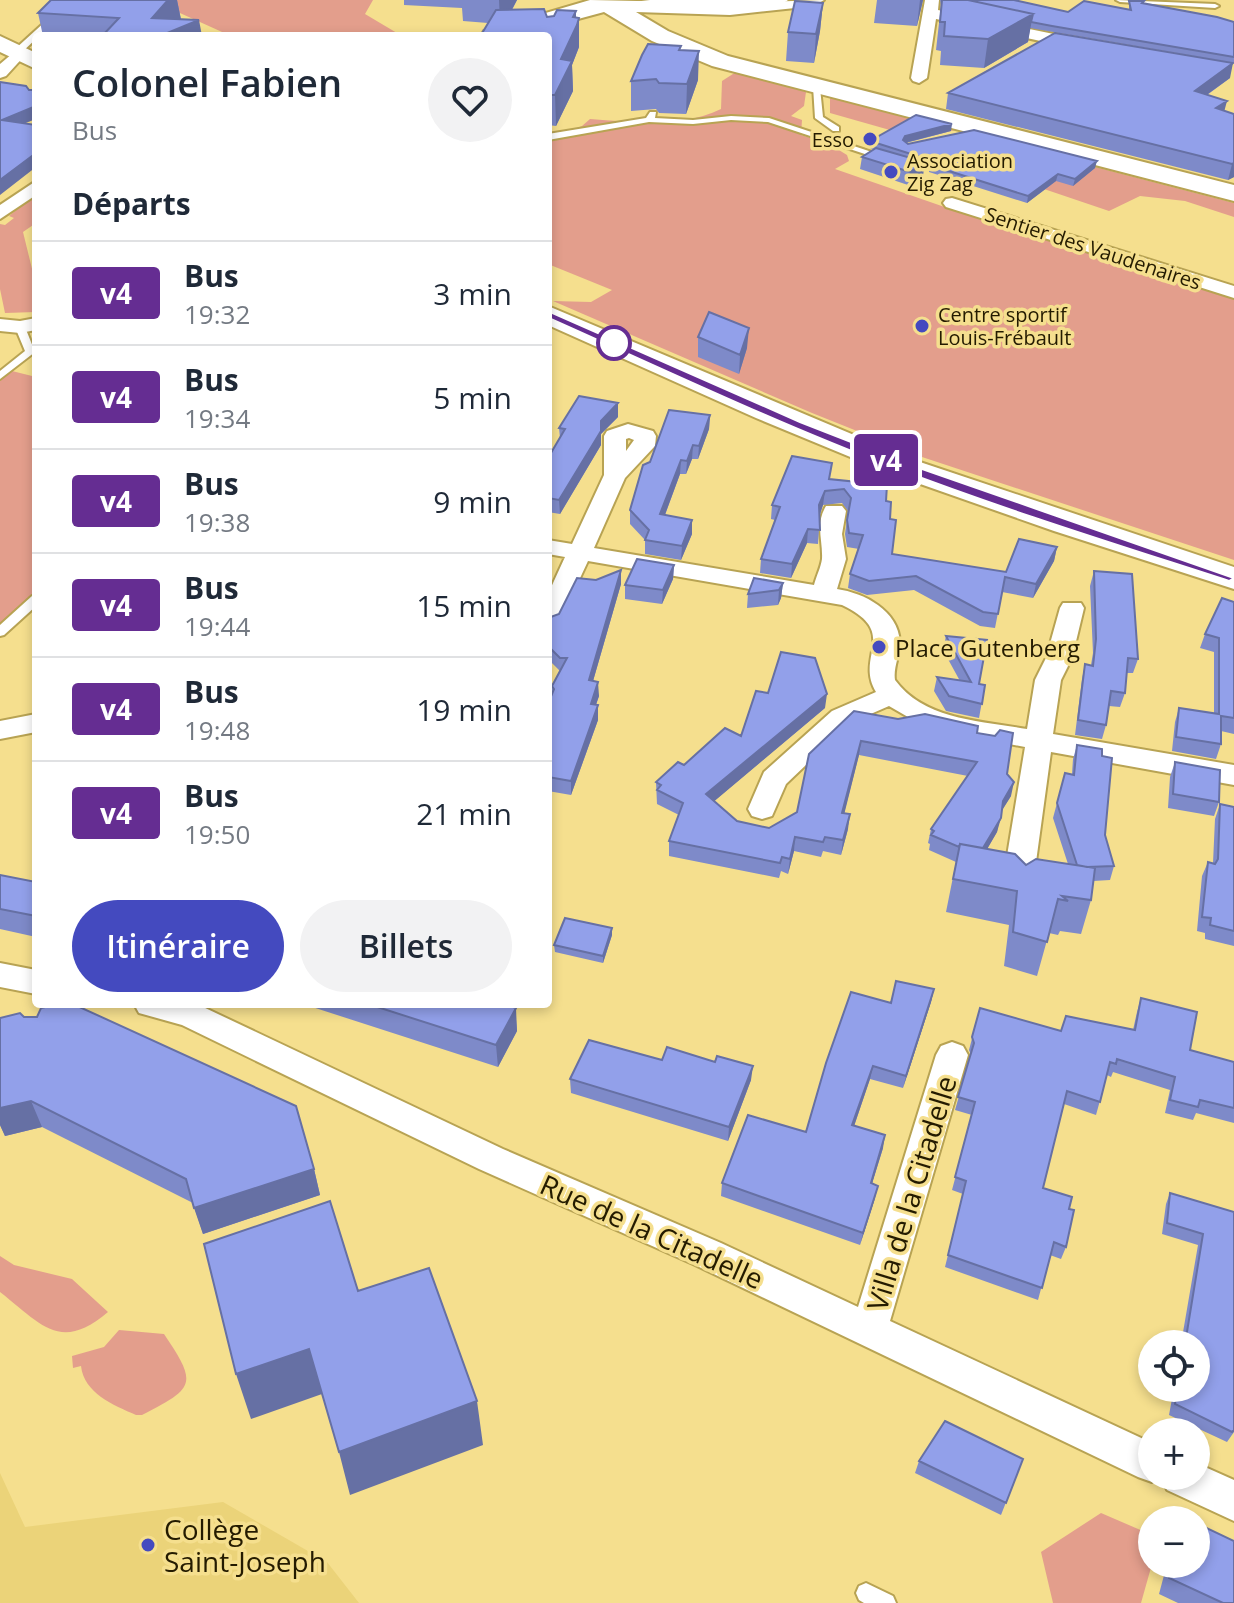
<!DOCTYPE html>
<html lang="fr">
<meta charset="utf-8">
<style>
:root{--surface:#fff;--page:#f2f2f3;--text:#1f2937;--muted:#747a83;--line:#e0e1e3;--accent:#444abf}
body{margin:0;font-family:"Open Sans",sans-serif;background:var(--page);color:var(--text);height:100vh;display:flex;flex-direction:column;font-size:30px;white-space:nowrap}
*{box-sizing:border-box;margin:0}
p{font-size:26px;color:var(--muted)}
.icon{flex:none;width:44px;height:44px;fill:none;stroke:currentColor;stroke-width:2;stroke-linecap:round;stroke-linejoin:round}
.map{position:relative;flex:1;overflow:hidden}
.panel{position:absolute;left:32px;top:32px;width:520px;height:976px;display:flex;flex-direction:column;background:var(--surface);border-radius:8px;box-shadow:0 4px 12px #0003}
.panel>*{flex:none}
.badge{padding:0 16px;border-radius:6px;font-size:28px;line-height:52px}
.buttons{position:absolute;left:1138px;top:1330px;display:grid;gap:16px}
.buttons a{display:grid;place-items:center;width:72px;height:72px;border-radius:50%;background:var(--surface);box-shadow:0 4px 12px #0003;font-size:40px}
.map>.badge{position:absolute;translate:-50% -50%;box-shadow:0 0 0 4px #fff}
h2{padding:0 40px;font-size:30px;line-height:72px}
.round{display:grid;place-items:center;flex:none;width:84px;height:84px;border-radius:42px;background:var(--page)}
.overview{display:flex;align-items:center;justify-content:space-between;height:136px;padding:0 40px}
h1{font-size:38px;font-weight:600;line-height:60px}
.button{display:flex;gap:16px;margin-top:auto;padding:16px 40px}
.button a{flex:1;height:92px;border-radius:48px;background:var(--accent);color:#fff;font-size:32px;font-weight:600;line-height:92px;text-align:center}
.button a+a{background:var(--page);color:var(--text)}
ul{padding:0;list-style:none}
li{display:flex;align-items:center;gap:24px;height:104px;padding:0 40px;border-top:2px solid var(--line)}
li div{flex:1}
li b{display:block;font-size:30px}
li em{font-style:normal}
li .badge{min-width:88px;font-weight:700;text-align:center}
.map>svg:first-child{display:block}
</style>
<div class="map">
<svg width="1234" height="1603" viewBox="0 0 1234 1603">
<rect width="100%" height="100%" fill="#f5df8e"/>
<!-- built -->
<path fill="#ebd379" d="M0 1473 25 1527 223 1502 327 1562 359 1603H0Z"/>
<!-- green -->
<path fill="#e39e8c" d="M151 0H373L365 14 402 36H231Z
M736 72 806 92 804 106 791 116 802 120 801 135 829 144 847 155 849 161 835 169 982 220 986 217 1234 296V560L922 457 812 413 553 301 591 302 612 290 548 264V140L582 126 590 119C636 122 678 129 721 109L722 81Z
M830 98 955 130 918 138 830 113Z
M976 136 1234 203V217L1185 201 1140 196 1109 211 1044 189 1068 171Z
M36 194V223L23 232 36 285V312L5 313 0 289V224L5 225 14 218 9 216Z
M12 371 36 377V592L0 626V380Z
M0 1256 14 1265 72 1279 108 1312C60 1353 41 1324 0 1292Z
M119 1330 164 1334C198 1384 195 1388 142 1415H136C113 1405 84 1393 81 1366L73 1368 72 1356 104 1347Z
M1101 1513 1152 1535V1564L1141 1603H1053L1041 1552Z"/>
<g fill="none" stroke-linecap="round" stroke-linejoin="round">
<!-- lane casing -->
<g stroke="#b8a353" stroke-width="4">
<path id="lane" d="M69 0H77L20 54H14V50Z
M1116 0 1215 4 1219 6 1215 8 1120 2Z
M813 86 820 88 823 117 839 127V131H833L815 118Z
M650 112H656L655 118 693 120 731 116 769 118 890 158 883 160 768 122 731 120 693 124 649 122 548 140V134L646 118Z
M20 324 25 327 35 352 0 379V371L25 351 15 327Z
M36 595V606L4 635 0 636V625L32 596Z
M866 1583 893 1596 896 1603H864L859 1600 856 1593 859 1586Z"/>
</g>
<!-- street casing -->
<g stroke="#b8a353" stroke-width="4">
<path id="street" d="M650 0H788C773 13 661 8 633 10L626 6 633 2Z
M925 0H939L938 10 1083 40 1091 45 1083 50 936 19 927 78 919 83 913 81 911 78Z
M19 48 27 53 6 76 0 78V64Z
M36 181V195L0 219V205Z
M952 198 1234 286V298L946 207 943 203 946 199Z
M36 318V330L20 333 0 331V319L20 321Z
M628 424 653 431 656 436 655 446 625 478 594 548 814 585C816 577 821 567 822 559 823 540 815 524 826 506H842L846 511 842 534 846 559 837 589C864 593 898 610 900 642 900 656 893 667 895 680 924 720 982 721 1027 729L1035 680 1046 658 1060 608 1063 603H1081L1084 608 1072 658 1061 680 1053 734 1234 765V785L1051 752 1036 862 1031 870 1021 873 1011 870 1006 862 1025 747 927 728 889 706 850 723 786 784 772 816 762 819 752 816 748 809 764 772 832 711 876 692C854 656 901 633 842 605L588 561 560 621 557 627 548 629V594L565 557 548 554V540L572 544 604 475V436L607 431ZM629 438 634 440 626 451V439Z
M36 714V732L0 739V721Z
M0 963 36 970V994L0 987Z
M134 1004 201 1006 503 1149 721 1243 858 1307 936 1055 941 1046 952 1042 963 1046 968 1055 890 1321 1152 1443V1476H1196V1463L1234 1480V1521L1167 1490 1162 1478 1152 1482 1138 1477 695 1265 479 1169 182 1025 139 1013Z"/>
</g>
<!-- secondary casing -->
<g stroke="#b8a353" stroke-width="4">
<path id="secondary" d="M590 0 730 3 824 0 814 6 730 15 636 12 668 31 728 56 1234 185V201L712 66 652 41 604 12 515 36H481L484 31Z
M0 36 36 53V69L0 52Z
M548 306 911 459 1234 567V589L1054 531 889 473 756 418 548 325Z"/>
</g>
<!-- lane -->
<use href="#lane" fill="#fff" fill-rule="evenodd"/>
<!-- street -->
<use href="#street" fill="#fff" fill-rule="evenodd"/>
<!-- secondary -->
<use href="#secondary" fill="#fff" fill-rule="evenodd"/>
</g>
<!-- wall -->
<path fill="#7e8ac9" d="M177 0 181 19 202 36H43L38 13Z
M404 0H517L512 10 547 17 576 18 579 47 572 65 573 91 556 126 548 125V36H481L488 23 463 21 462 8 404 5Z
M877 0H923L917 26 874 23Z
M940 0H1014L1068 12 1129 10V1L1234 22V63L1030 28 1028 42 984 68 940 65 941 51 936 50 941 5Z
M823 3 820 31 814 63 786 61 788 32Z
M681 50 698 80 686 114 659 113 656 109 631 111V81Z
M1230 78 1207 95 1225 111 1234 114V177L1228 180 946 109 948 93Z
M951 131 906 143 908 144 1095 168 1073 186 1056 181 1027 203 929 172V167L924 166 923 175 908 185 860 169 862 157 874 149 869 148 870 141Z
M698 337 747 348 739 374 698 357Z
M710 415 709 429 698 459H692L686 474H680L665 515 692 520V534L681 560 645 554V540L630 524V510L650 462Z
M618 417 601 434V445L560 514 548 512V458L560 438 559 428Z
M830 479 886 501 890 519 892 554 1006 572 1057 547 1054 561 1033 598 1002 592 995 628 980 626 914 590 867 595 848 588 850 574 859 549 847 547 845 534 848 511 842 503 823 505 820 515 818 544 807 543 791 578 760 573 761 559 775 520 771 519 772 505Z
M674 565 673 579 662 604 625 599V585Z
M621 570V584L593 681 599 696 596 705H598V720L571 795 548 791V704L552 694V686L560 671 548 659V618L559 614 596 580Z
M1094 571 1138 659 1133 673H1127L1125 693 1120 707 1109 706 1106 725 1102 739 1075 735 1082 679 1085 664 1091 665 1093 653 1090 586Z
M783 583 781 598 778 605 747 608 748 594Z
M1234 602V734L1221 731V744L1216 759 1172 751 1175 722 1179 708 1214 714V652L1200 648 1205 634Z
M946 636 979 684 985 685 979 718 946 711 934 691 937 677 960 681 943 650Z
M825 708 714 801 737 821 769 828 797 812 854 711 977 733 1007 774 1011 796 1001 812 997 832 987 849 1026 865 1068 864 1053 818 1065 773 1072 774 1073 759 1077 745 1102 756 1105 835 1114 866 1110 880 1093 881 1091 900 1081 934 1060 931 1058 935 1049 933 1037 976 1004 966 1009 925 946 912 956 862 929 850 930 844 928 843 931 829 968 776 859 755 844 813 848 829 841 855 823 851 821 857 794 851 788 874 781 871 779 878 669 856V841L679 815 657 804 656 782 684 765 741 736Z
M1175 762 1219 802 1214 816 1168 808 1170 777Z
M1220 804 1234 807V946L1205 939V933L1197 931 1202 876 1208 862 1213 863 1215 819Z
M0 875 36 882V937L0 929Z
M612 928V935L603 963 555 952 554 945Z
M934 989 931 1002 903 1088 870 1079 854 1126 883 1148 872 1184 875 1198 860 1245 721 1196 722 1183 806 1132 891 1003Z
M1141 998 1190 1050 1234 1062V1123L1196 1113 1193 1120 1165 1113 1170 1090 1113 1072 1111 1077 1107 1075 1096 1115 1064 1104 1043 1188 1069 1209 1066 1247 1061 1259 1050 1255 1038 1300 945 1267 963 1194 952 1190 972 1115 955 1110 971 1055 969 1050 980 1008 1061 1031 1133 1030 1137 1012Z
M303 1004H469L472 1005 473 1004H517L515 1008 517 1031 498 1067Z
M24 1017 314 1169 320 1195 203 1234 193 1203 42 1127 5 1136 0 1125V1018Z
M662 1060 751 1080 728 1141 571 1093 570 1079Z
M1170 1193 1234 1212V1432L1227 1442 1169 1415 1174 1388H1196V1344H1181L1198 1245 1162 1234 1166 1204Z
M1023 1459 1001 1515 915 1473 919 1461Z
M1167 1564H1196L1234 1603H1178L1159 1594Z"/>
<!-- shaded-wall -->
<path fill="#6670a4" d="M168 0H177L181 20H199L202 36H155L152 18Z
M499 0H517L505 22 500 23Z
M920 0H923L917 26Z
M823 3 820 31 814 63 816 34Z
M576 11V26L579 18V47L572 65 573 91 556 126 555 95 561 59 573 17Z
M1033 14 1028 42 984 68 988 39Z
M699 51 698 80 686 114 687 84Z
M1233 63 1230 78 1191 106 1195 91Z
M1227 101 1223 116 1216 108Z
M36 106V119L5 131 2 120Z
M952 124 951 131 904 143 903 140 905 136Z
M36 153V167L0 195V180Z
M1097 161 1095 168 1073 186 1075 179Z
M925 162 923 175 908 185 910 172Z
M1234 163V177L1228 180 1232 164Z
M1058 174 1056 181 1027 203 1028 196Z
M550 313 551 333 548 338V317Z
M749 328 747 348 739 374 740 355Z
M618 403V417L601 434V445L560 514 559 500 601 421Z
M710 415 709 429 698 459 699 446Z
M693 445 692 459 686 474 687 461Z
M681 460 680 474 660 528V514Z
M825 491 823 505 818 519 819 505Z
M692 520V534L681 560 682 546Z
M808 529 807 543 791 578 792 564Z
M1057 547 1054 561 1033 598 1036 584Z
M674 565 673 579 662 604 663 590Z
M621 570V584L589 695V680Z
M783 583 781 598 778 605 779 590Z
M598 682 599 696 591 718V704Z
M827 694 825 708 705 809 706 794Z
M598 705V720L571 795V781Z
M861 741 859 755 841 827 842 813Z
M1014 782 1011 796 999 815 1003 801Z
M850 814 848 829 841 855 843 840Z
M1001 818 997 832 975 870 979 856Z
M795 837 794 851 788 874 790 859Z
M612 928V935L603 963V956Z
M934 989 931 1002 903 1088 906 1076Z
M504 1004H517L505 1027Z
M516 1008 517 1031 498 1067 496 1045Z
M753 1066 751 1080 728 1141 729 1127Z
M873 1066 870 1079 850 1138 852 1125Z
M31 1101 42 1127 5 1136 0 1125V1108Z
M885 1135 883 1148 868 1196 871 1183Z
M314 1169 320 1195 203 1234 194 1208Z
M878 1186 875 1198 860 1245 863 1233Z
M309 1349 322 1394 251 1419 236 1374Z
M477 1401 483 1445 350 1495 339 1452Z"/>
<!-- building -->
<path fill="#92a0ea" stroke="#6670a4" stroke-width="2" d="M51 0H168L152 18 199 20 160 36H102L119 18 38 13Z
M942 0H968L1033 14 988 39 944 36 945 22H940Z
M968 0H1014L1068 12 1084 1 1131 10 1129 1H1144L1142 3 1217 17 1234 22V57L1052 26 1031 22 1033 14Z
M795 1 823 3 816 34 788 32Z
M544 9 547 17 554 16 557 10 576 11 573 17 579 18 577 25 561 59 572 61 555 95H548V36L481 35 496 10Z
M1055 33 1233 63 1195 91 1227 101 1216 108 1234 114V163L1232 164 948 93Z
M648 44 681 46 679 50 699 51 687 84 659 83 656 79 631 81 642 55Z
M0 82 26 86 29 90H36V106L2 120 36 125V153L0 180Z
M916 115 952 124 905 136 903 140 908 144 974 130 1097 161 1075 179 1058 174 1028 196 930 165V160L870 141Z
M876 148 925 162 910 172 862 157Z
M709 312 749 328 740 355 698 337Z
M579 396 618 403 601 421V431L559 500 548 498V458L565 429 559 428Z
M669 410 710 415 699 446 693 445 687 461 681 460 660 514 692 520 682 546 645 540 649 530 630 510 643 465 650 462Z
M792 456 832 463 829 479 887 485 886 501 891 502 890 519 896 520 892 554 1006 572 1019 539 1057 547 1036 584 1005 577 998 614 983 612 916 576 869 581 850 574 863 535 849 533 847 520 851 498 844 489 825 491 819 505 820 530 808 529 792 564 761 559 780 507 772 505Z
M637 559 674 565 663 590 625 585Z
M621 570 589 680 598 682 591 704 598 705 571 781 548 777V704L554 689 552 686 567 658H560L548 646V618L559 614 577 578 596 580Z
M1094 571 1132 574 1138 659 1128 658 1125 693 1111 691 1106 725 1078 720 1085 664 1093 666 1096 639Z
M754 578 783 583 779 590 748 594Z
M1222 598 1234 602V718L1221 716V744L1176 737 1179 708 1219 714V638L1205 634Z
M946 636 987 640 979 684 985 685 982 704 949 696 937 677 971 682Z
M781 652 815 658 827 694 706 794 737 821 769 828 797 812 809 754 854 711 898 719 925 714 978 726 977 733 995 736 1000 730 1013 733 1007 774 1014 782 1003 801 1001 818 983 848 960 844 959 847 931 835 934 831 931 829 977 762 861 741 842 813 850 814 843 840 825 837 823 842 795 837 790 859 782 857 780 863 669 841 683 803 657 790 661 785 656 782 678 762 684 765 725 728 741 736 756 691 768 693Z
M1077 745 1102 749V756L1112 758 1105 835 1114 866 1087 867 1077 865 1057 803 1065 773 1074 775Z
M1175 762 1220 770 1219 802 1173 794Z
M1220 804 1234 807V931L1210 925 1211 918 1202 917 1208 862 1215 864 1218 859Z
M960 844 1015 854 1026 865 1036 859 1095 868 1091 900 1062 896 1068 901 1058 899 1047 942 1013 932 1017 891 953 879Z
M0 875 36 882V916L0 909Z
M565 918 612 928 603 956 554 945Z
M896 981 934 989 906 1076 873 1066 852 1125 885 1135 871 1183 878 1186 863 1233 722 1183 748 1115 806 1132 826 1063 851 992 891 1003Z
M1141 998 1197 1012 1190 1050 1234 1062V1108L1200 1100 1198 1107 1170 1100 1175 1077 1117 1059 1116 1064 1110 1062 1100 1102 1067 1091 1043 1188 1072 1197 1069 1209 1074 1210 1066 1247 1054 1242 1042 1288 948 1255 966 1181 955 1177 975 1102 958 1097 974 1043 972 1037 980 1008 1061 1031 1066 1016 1135 1030Z
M58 1004H73L296 1106 314 1169 194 1208 186 1179 31 1101 0 1108V1018L20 1013 24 1017H37L41 1008Z
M368 1004H469L472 1005 473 1004H504L516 1008 496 1045Z
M589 1040 662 1060 667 1047 715 1062 717 1056 753 1066 729 1127 570 1079Z
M1170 1193 1234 1212V1430L1232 1432 1175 1404 1177 1388H1196V1344H1185L1203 1234 1167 1223Z
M330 1201 358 1291 429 1268 477 1401 339 1452 309 1349 236 1374 204 1244Z
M945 1421 1023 1459 1006 1503 919 1461Z
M1196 1523 1234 1541V1603H1223L1169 1578 1173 1564H1196Z"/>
<!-- line -->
<path fill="#652d92" stroke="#fff" stroke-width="2" d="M548 311 800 422 905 463 1234 578 1229 581C1118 545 1005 510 895 468 776 423 661 368 544 316V312Z"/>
<!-- markers -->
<g fill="#444abf" stroke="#f5df8e" stroke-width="3">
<circle cx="870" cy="139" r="8"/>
<circle cx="891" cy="172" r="8"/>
<circle cx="922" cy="326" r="8"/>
<circle cx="879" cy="647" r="8"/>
<circle cx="148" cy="1545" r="8"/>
</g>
<circle fill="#fff" stroke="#652d92" stroke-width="4" cx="614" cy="343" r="16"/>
<g text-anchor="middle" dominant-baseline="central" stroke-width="7" stroke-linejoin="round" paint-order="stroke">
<!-- far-poi labels -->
<g font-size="20" fill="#241b00" stroke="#f5df8e" text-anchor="start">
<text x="854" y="139" text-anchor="end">Esso</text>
<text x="907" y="160">Association<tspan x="907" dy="23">Zig Zag</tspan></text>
<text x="938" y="314">Centre sportif<tspan x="938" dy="23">Louis-Frébault</tspan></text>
</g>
<!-- far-street labels -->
<g font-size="20" fill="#241b00" stroke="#f5df8e">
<text transform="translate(1093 248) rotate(18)">Sentier des Vaudenaires</text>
</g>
<!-- poi labels -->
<g font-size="24" fill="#241b00" stroke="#f5df8e" text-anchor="start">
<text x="895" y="647">Place Gutenberg</text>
</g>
<!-- near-street labels -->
<g font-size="28" fill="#241b00" stroke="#f5df8e">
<text transform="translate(911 1193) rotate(-73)">Villa de la Citadelle</text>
<text transform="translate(652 1231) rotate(24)">Rue de la Citadelle</text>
</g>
<!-- near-poi labels -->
<g font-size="28" fill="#241b00" stroke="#f5df8e" text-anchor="start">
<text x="164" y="1529">Collège<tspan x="164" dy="32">Saint-Joseph</tspan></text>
</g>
</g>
</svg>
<div class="buttons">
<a><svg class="icon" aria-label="locate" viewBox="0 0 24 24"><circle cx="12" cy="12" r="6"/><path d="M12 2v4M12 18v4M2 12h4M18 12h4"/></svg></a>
<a>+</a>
<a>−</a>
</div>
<b class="badge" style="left:886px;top:460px;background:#652d92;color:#fff">v4</b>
<section class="panel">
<div class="overview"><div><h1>Colonel Fabien</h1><p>Bus</p></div><a class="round"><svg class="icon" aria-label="heart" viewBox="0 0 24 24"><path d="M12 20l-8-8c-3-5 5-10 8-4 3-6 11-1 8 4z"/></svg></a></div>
<h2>Départs</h2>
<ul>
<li><span class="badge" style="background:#652d92;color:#fff">v4</span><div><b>Bus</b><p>19:32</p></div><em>3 min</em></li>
<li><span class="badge" style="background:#652d92;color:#fff">v4</span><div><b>Bus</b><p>19:34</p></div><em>5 min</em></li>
<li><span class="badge" style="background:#652d92;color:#fff">v4</span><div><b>Bus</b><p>19:38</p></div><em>9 min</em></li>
<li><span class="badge" style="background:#652d92;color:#fff">v4</span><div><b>Bus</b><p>19:44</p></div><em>15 min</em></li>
<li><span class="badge" style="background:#652d92;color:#fff">v4</span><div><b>Bus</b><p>19:48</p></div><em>19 min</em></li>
<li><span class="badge" style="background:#652d92;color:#fff">v4</span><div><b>Bus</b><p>19:50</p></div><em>21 min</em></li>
</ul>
<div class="button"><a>Itinéraire</a><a>Billets</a></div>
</section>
</div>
